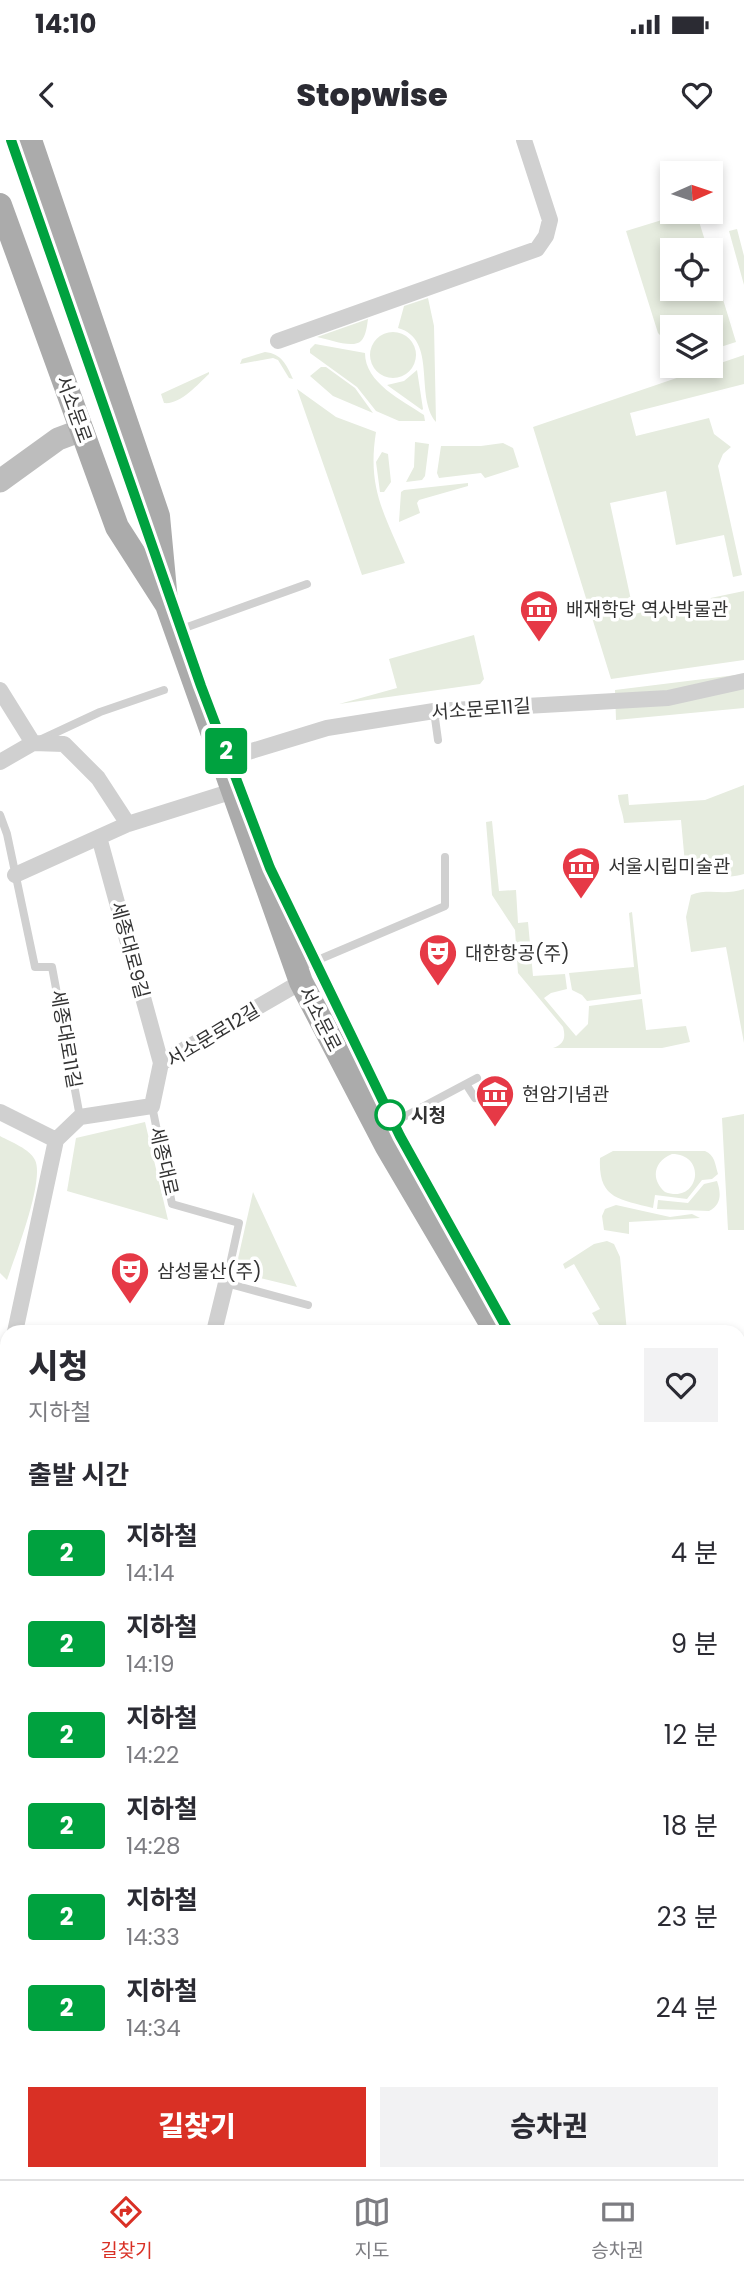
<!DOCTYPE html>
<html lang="ko">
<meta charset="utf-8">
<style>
:root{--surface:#fff;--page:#f2f2f3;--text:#2b2b33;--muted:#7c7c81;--line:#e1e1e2;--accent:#d93025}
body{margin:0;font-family:Poppins,"Noto Sans KR",sans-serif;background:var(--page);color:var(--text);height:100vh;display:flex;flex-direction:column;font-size:26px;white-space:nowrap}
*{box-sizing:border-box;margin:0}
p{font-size:23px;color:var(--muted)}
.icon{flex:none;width:38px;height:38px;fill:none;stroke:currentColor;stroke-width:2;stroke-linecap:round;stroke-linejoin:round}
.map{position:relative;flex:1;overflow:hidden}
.panel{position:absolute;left:0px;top:1185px;width:746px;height:856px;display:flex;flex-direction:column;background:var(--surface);border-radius:21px 21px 0 0;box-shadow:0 4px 10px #0003}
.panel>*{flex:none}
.badge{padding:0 14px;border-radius:5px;font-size:24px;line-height:46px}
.needle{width:46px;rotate:87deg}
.fabs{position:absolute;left:660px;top:21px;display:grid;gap:14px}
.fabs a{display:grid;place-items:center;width:63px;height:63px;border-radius:0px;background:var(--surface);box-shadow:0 4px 10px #0003;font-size:35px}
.map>.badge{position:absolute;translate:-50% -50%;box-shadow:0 0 0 4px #fff}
h2{padding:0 28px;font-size:26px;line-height:63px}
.round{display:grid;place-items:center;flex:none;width:74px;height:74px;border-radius:0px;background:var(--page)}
.overview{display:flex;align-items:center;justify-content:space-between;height:119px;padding:0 28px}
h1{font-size:33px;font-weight:800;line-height:52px}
.action{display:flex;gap:14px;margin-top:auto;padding:14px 28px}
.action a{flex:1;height:80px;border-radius:0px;background:var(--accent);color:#fff;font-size:28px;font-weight:800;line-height:80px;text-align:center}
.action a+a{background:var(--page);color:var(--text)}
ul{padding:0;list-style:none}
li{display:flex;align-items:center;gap:21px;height:91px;padding:0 28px}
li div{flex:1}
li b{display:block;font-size:26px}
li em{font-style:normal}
li .badge{min-width:77px;font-weight:700;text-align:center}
.status{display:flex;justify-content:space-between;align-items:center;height:49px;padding:0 35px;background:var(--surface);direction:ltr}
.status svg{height:19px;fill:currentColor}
header{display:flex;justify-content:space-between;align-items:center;height:91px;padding:0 28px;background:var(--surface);font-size:32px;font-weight:800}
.menu{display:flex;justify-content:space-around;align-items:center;height:98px;border-top:2px solid var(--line);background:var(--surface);font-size:19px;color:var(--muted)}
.menu a{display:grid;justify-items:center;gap:4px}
.menu .current{color:var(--accent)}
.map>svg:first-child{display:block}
</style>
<div class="status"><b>14:10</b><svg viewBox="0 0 49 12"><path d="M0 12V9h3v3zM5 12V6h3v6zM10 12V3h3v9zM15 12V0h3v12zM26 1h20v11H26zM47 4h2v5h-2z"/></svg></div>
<header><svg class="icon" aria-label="back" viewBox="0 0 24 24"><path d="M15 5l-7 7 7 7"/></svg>Stopwise<svg class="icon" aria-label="heart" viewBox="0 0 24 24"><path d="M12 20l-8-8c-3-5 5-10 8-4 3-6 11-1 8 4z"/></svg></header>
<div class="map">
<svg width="744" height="2039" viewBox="0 0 744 2039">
<rect width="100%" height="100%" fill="#fff"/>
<!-- green -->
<path fill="#e6ecdf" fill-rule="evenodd" d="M688 72H696L708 110H672V149H710L711 120 736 202 711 210 710 187H672V207L658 193 626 91Z
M737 89 744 116V145L729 91Z
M428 158 434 186 436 282C414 256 438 199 398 188L404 166Z
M368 179C367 186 366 196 361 201 353 209 328 199 317 197Z
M370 215a23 23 0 1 1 46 0a23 23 0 1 1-46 0Z
M315 204 365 213C365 243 402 260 424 275L425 281H399L376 271 357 247 310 213V209Z
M265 212C282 214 286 224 293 239L289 238 278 220 273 218 240 224 242 219Z
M744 215V244L630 273 636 296 709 278 714 294 731 307 723 314 718 326 742 435 733 437 724 395 676 405 666 351 610 363 634 474 744 451V520L611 539 533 287Z
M321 227H326L355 248 373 273 333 256 310 236Z
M417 230 423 269 422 270 387 245 404 241Z
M209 232V234C197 245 180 265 164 263L161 254Z
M297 249 336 277 376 292C367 348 384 373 405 423L362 435Z
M415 302 429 304 425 336 422 340 406 342 414 327Z
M503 303 513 308 519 327 485 338 481 333 439 338 437 333 441 306H481Z
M382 312 388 314 391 342 384 352H380L376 322Z
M468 343V346L419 360 417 363 420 373 399 382 401 352 404 350Z
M474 495 484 539 480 544 339 564 397 548 389 519Z
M744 534V568L616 580 615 550Z
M744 645V734C723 741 704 731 685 724L681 680 624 683C623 672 619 666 618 655L628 654 629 665 705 660Z
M492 681 499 751 516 750 518 783 528 782 533 836 565 834 567 849 551 853 544 858 576 896 588 884 589 866 642 859 646 890 686 886 690 902 662 908H553C564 904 566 898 563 887L518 833 515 790 492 755 486 682Z
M744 749V903L726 807 691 812 686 777 691 755C709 748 725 756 744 749Z
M632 772 641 854 587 861 582 855 572 850 569 833 634 827 629 773Z
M744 974V1090H728L722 978Z
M145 982 168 1080 67 1051 76 998Z
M0 996C11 1002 30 1009 35 1020 45 1040 15 1116 7 1140L0 1133Z
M613 1011H705C715 1015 715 1024 718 1034L712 1039 702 1040 687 1059 655 1055 653 1068C619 1059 598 1059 600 1018ZM672 1014C708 1014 699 1065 665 1052 650 1039 654 1021 672 1014Z
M717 1041C721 1053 722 1064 709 1071L657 1069 658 1060 688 1063 704 1044Z
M253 1052 297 1147 235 1132Z
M616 1065 670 1077 692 1074 700 1078 629 1082V1094L604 1090 602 1076 605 1069Z
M607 1101 614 1104 620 1117 627 1192H603L592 1173 600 1169 574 1124 565 1129 563 1124 594 1104Z
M739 1991H744V2039H650L654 2034H738Z
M262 2034H318L321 2039H262Z"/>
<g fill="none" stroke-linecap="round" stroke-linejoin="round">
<!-- lane -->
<path stroke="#d0d0d0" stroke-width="8" d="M179 490 307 444
M434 571 438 600
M42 599 100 572 164 550
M0 675 7 694 35 827H52L80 977
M299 828 445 766V717
M466 944 475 958
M152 966 172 1064 239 1083 226 1143 308 1165
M381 989 477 938
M738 1941 744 1942"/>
<!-- street -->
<path stroke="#d0d0d0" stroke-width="16" d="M278 201 537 109 546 96 550 80 524 0
M0 550 33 603
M222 620 327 588 434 571 668 558 744 541
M0 622 33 603 64 604 98 638 128 684 233 651
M99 697 161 923
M15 735 128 684
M0 972 56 1000 80 977 152 966 161 923 301 842
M15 1192 56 1000
M214 1192 226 1143
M738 1248 744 1245
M0 1264 7 1230
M0 1330 3 1311
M0 1577 7 1615
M738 1614 744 1598
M0 1768 7 1766
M0 1918 7 1919
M602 2034 603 2039"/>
<!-- secondary -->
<path stroke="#bdbdbd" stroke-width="23" d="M0 341 58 299 82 290"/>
<!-- primary -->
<path stroke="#ababab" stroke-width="24" d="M30 0 158 376 166 461
M0 65 117 387 167 465 301 842 387 1007 496 1192
M0 1275 7 1277
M0 1311 7 1312
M738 1448 744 1449
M738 1477 744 1478
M738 1857 744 1853
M528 2039 536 2034"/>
</g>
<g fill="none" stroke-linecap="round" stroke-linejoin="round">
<!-- line casing -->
<g stroke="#fff" stroke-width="16">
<path id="line" d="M11 0 201 546 270 728 400 996 509 1192"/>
</g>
<!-- line -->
<use href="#line" stroke="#00a23f" stroke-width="10"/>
</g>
<!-- icons -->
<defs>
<g id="museum-pin" transform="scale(2.0125)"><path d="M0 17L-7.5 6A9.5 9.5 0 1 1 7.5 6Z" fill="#e63946" stroke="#fff"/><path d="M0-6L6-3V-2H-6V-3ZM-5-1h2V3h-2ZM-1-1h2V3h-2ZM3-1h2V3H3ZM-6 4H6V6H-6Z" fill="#fff"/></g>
<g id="theatre-pin" transform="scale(2.0125)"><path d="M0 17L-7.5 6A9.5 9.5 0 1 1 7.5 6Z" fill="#e63946" stroke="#fff"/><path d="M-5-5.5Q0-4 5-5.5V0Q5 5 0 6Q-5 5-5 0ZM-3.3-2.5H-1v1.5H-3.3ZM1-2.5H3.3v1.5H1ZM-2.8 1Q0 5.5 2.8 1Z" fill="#fff"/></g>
</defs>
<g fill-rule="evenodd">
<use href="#museum-pin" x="539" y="469"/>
<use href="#museum-pin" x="581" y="726"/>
<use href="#theatre-pin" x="438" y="813"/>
<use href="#museum-pin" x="495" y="954"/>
<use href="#theatre-pin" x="130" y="1131"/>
</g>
<!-- markers -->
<circle fill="#fff" stroke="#00a23f" stroke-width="3.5" cx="390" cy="975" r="14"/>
<g text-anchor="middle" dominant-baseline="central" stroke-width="7" stroke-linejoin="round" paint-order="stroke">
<!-- street labels -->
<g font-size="19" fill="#333" stroke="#fff">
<text transform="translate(74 269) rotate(70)">서소문로</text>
<text transform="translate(481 569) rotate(-4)">서소문로11길</text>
<text transform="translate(130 810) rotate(75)">세종대로9길</text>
<text transform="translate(320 879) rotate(63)">서소문로</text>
<text transform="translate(213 895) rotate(-31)">서소문로12길</text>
<text transform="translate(66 899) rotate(80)">세종대로11길</text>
<text transform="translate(164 1021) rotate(77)">세종대로</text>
</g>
<!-- poi labels -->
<g font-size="19" fill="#333" stroke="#fff" text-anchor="start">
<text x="566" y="469">배재학당 역사박물관</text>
<text x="608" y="726">서울시립미술관</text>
<text x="465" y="813">대한항공(주)</text>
<text x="522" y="954">현암기념관</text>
<text x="157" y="1131">삼성물산(주)</text>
</g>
<!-- stop labels -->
<g font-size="19" font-weight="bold" fill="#333" stroke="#fff" text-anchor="start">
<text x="411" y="975">시청</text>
</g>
</g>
</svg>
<div class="fabs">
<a><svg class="needle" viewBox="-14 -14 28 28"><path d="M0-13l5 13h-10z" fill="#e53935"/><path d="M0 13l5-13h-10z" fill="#7c7c81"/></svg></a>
<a><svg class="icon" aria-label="locate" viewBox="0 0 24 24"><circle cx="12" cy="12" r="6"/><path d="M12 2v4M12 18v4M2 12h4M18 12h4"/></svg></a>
<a><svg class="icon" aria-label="layers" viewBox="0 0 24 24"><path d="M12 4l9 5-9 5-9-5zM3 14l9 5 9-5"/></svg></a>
</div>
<b class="badge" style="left:226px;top:611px;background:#00a23f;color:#fff">2</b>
<section class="panel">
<div class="overview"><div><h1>시청</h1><p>지하철</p></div><a class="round"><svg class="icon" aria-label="heart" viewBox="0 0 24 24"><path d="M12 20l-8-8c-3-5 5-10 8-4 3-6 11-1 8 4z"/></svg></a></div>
<h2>출발 시간</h2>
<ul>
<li><span class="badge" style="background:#00a23f;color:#fff">2</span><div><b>지하철</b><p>14:14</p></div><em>4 분</em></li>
<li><span class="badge" style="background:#00a23f;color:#fff">2</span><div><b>지하철</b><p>14:19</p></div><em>9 분</em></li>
<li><span class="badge" style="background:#00a23f;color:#fff">2</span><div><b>지하철</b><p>14:22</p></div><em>12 분</em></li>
<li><span class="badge" style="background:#00a23f;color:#fff">2</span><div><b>지하철</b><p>14:28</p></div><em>18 분</em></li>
<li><span class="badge" style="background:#00a23f;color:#fff">2</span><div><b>지하철</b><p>14:33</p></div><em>23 분</em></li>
<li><span class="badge" style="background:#00a23f;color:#fff">2</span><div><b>지하철</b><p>14:34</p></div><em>24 분</em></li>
</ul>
<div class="action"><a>길찾기</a><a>승차권</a></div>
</section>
</div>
<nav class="menu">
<a class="current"><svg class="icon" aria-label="directions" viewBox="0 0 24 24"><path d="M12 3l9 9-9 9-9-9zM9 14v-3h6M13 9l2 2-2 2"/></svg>길찾기</a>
<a><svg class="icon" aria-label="map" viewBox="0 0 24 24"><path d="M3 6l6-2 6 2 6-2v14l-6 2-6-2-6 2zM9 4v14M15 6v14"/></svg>지도</a>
<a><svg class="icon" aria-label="tickets" viewBox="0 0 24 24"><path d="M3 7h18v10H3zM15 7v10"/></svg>승차권</a>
</nav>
